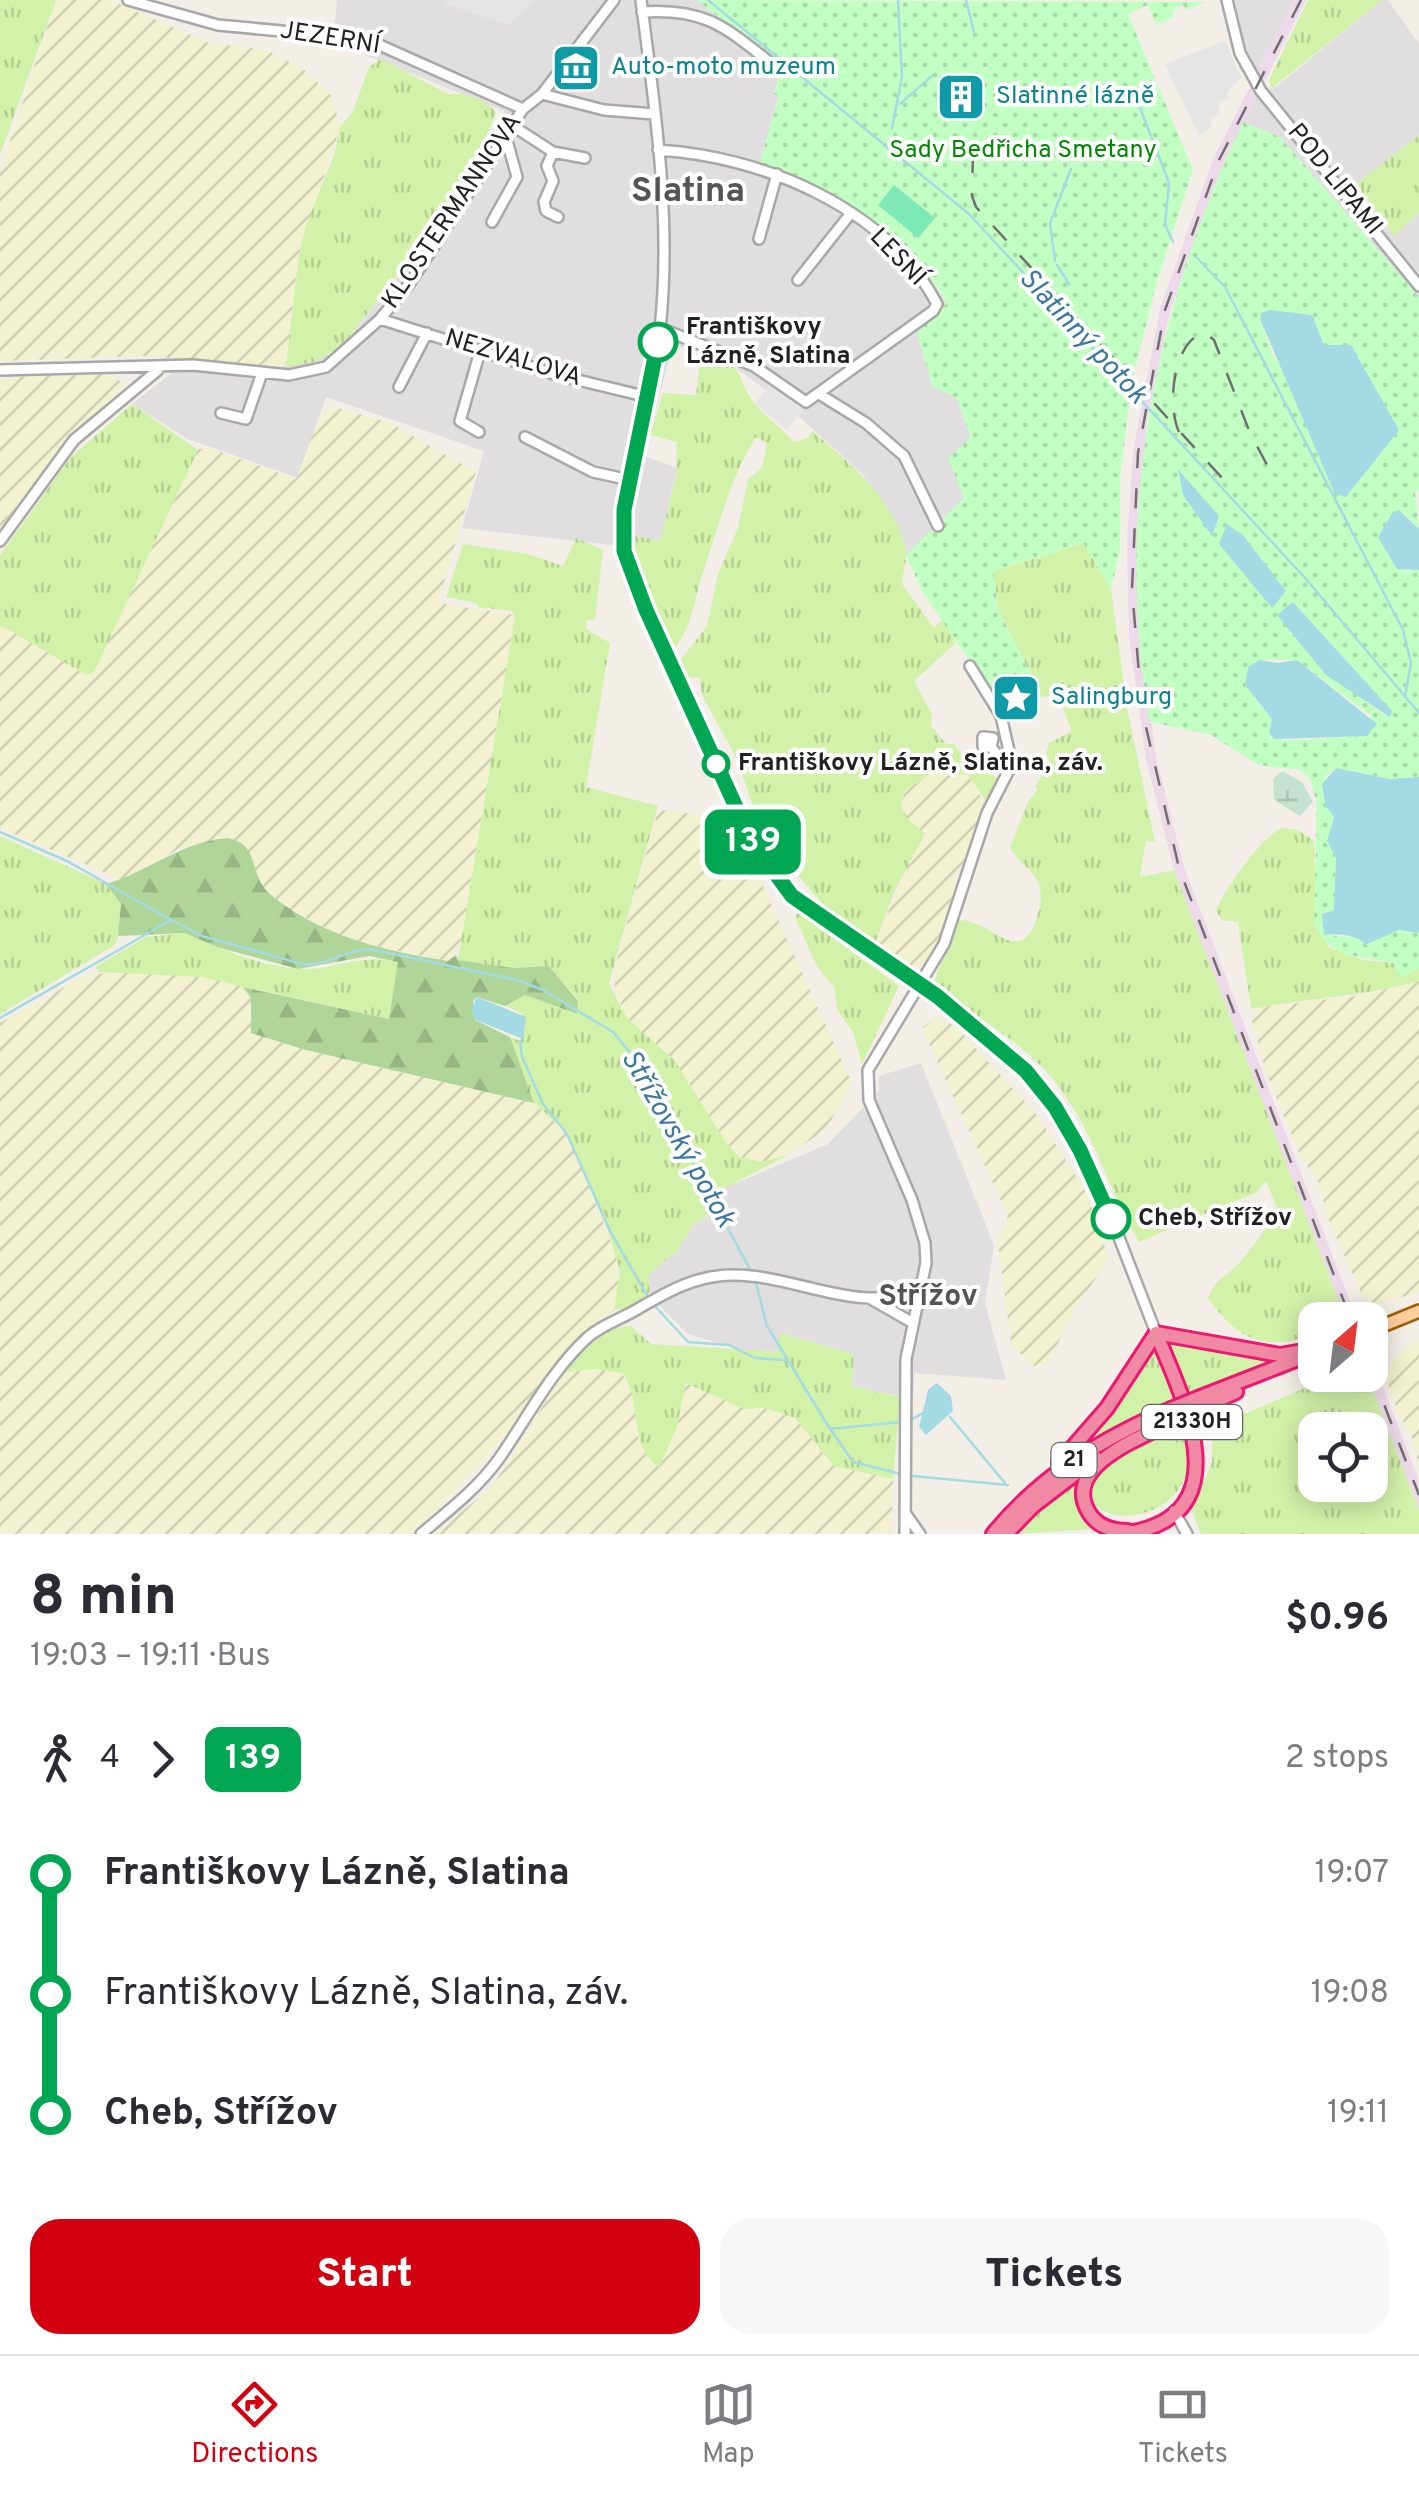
<!DOCTYPE html>
<meta charset="utf-8">
<style>
:root{--surface:#fff;--page:#f7f7f7;--text:#2b2b33;--muted:#7c7c81;--line:#e1e1e2;--accent:#d30010}
body{margin:0;font-family:Overpass,sans-serif;background:var(--page);color:var(--text);height:100vh;display:flex;flex-direction:column;font-size:38px;white-space:nowrap}
*{box-sizing:border-box;margin:0}
p{font-size:32px;color:var(--muted)}
.icon{flex:none;width:55px;height:55px;fill:none;stroke:currentColor;stroke-width:2;stroke-linecap:round;stroke-linejoin:round}
.map{position:relative;height:1534px;overflow:hidden}
.drawer{display:flex;flex-direction:column;background:var(--surface);flex:1}
.drawer>*{flex:none}
.badge{padding:0 20px;border-radius:15px;font-size:35px;line-height:65px}
.needle{width:65px;rotate:28deg}
.tools{position:absolute;left:1298px;top:1302px;display:grid;gap:20px}
.tools a{display:grid;place-items:center;width:90px;height:90px;border-radius:20px;background:var(--surface);box-shadow:0 5px 25px #0003;font-size:50px}
.map>.badge{position:absolute;translate:-50% -50%;box-shadow:0 0 0 5px #fff}
.legs{display:flex;align-items:center;gap:15px;height:110px;padding:0 30px;font-size:32px}
.legs p{margin-inline-start:auto}
.head{display:flex;align-items:center;justify-content:space-between;height:170px;padding:0 30px}
h1{font-size:55px;font-weight:800;line-height:75px}
.primary-button{display:flex;gap:20px;margin-top:auto;padding:20px 30px}
.primary-button a{flex:1;height:115px;border-radius:30px;background:var(--accent);color:#fff;font-size:40px;font-weight:800;line-height:115px;text-align:center}
.primary-button a+a{background:var(--page);color:var(--text)}
ul{padding:0 30px;list-style:none}
li{display:flex;align-items:center;gap:35px;height:120px;font-size:38px}
li i{display:grid;place-items:center;width:15px;height:100%;margin:0 12px;background:currentColor}
li i::after{content:'';width:25px;height:25px;margin:-12px;border:8px solid;border-radius:50%;background:var(--surface)}
li p{margin-inline-start:auto}
li:first-child i{background:linear-gradient(#0000 50%,currentColor 0)}
li:last-child i{background:linear-gradient(currentColor 50%,#0000 0)}
.dock{display:flex;justify-content:space-around;align-items:center;height:140px;border-top:2px solid var(--line);background:var(--surface);font-size:28px;color:var(--muted)}
.dock a{display:grid;justify-items:center;gap:5px}
.dock .selected{color:var(--accent)}
.map>svg:first-child{display:block}
</style>
<div class="map">
<svg width="1419" height="1534" viewBox="0 0 1419 1534">
<defs>
<pattern id="farmland-furrows" width="10" height="10" patternUnits="userSpaceOnUse" patternTransform="scale(2.5)"><rect width="10" height="10" fill="#f2f2d1"/><path d="M-1 1l2-2M0 10L10 0M9 11l2-2" fill="none" stroke="#cfcfb3"/></pattern>
<pattern id="grass-tufts" width="24" height="20" patternUnits="userSpaceOnUse" patternTransform="scale(2.5)"><rect width="24" height="20" fill="#d2f1a9"/><path d="M3 7l-1-3M5 7V3M7 7l1-3M15 17l-1-3M17 17v-4M19 17l1-3" fill="none" stroke="#b4ce91"/></pattern>
<pattern id="forest-firs" width="22" height="20" patternUnits="userSpaceOnUse" patternTransform="scale(2.5)"><rect width="22" height="20" fill="#afd698"/><path d="M5 1l3.5 6h-7zM16 11l3.5 6h-7z" fill="#96b783"/></pattern>
<pattern id="wetland-marsh" width="20" height="14" patternUnits="userSpaceOnUse" patternTransform="scale(2.5)"><rect width="20" height="14" fill="#c3e2d1"/><path d="M1 5h8M5 5V1M11 12h8M15 12V8" fill="none" stroke="#a7c2b3"/></pattern>
<pattern id="park-dots" width="8" height="8" patternUnits="userSpaceOnUse" patternTransform="scale(2.5)"><rect width="8" height="8" fill="#c2ffc2"/><path d="M2 2h.1M6 6h.1" fill="none" stroke="#a6daa6" stroke-width="1.8" stroke-linecap="round"/></pattern>
</defs>
<rect width="100%" height="100%" fill="#f3eee7"/>
<!-- residential -->
<path fill="#e0dede" d="M337 0H697L781 66 774 94 779 95 760 165 851 206 918 258 947 304 917 334 956 397 971 438 965 499 906 555 863 474 798 416 805 407 772 381 766 390 722 358 673 345 644 456 677 468 660 542 630 535 613 545 462 528 484 451 326 397 298 478 188 439 132 404 188 360 281 367 330 354 342 346 428 239 504 111 333 42Z
M1231 0H1294L1256 74 1254 72Z
M1382 0H1388L1419 44V135L1357 185 1394 236 1419 212V297L1280 138 1243 122 1258 93 1277 86Z
M921 1063 994 1245 985 1303 1006 1380 915 1373 912 1399 852 1386 854 1354 781 1333 779 1352 742 1350 688 1334 651 1297 648 1275 679 1249 693 1224 724 1207 722 1189 828 1144 879 1091V1076Z"/>
<!-- railway -->
<path fill="#ecd9ea" d="M1294 0H1306L1224 162 1170 311 1147 420 1141 483 1140 636 1156 757 1184 867 1357 1320H1346L1174 870 1146 759 1129 637 1127 542 1133 452 1160 309 1214 157Z
M1370 1353 1419 1481V1510L1367 1375Z"/>
<!-- farmland -->
<path fill="url(#farmland-furrows)" d="M56 0H111L209 43 266 50 302 68 332 96 340 127 299 253 286 364 270 367 145 356 0 361V171Z
M87 373 113 374 124 386 53 458 0 529V378Z
M335 407 390 423 476 472 438 603 515 615 460 946 448 961 371 945 336 934 288 908 262 887 245 844 227 838 178 849 124 881 0 828V625L86 675 94 672 198 449 210 448 296 479 313 434 324 413Z
M940 767 953 775 968 774 985 804 964 864 958 869 942 936 934 952 918 968H912L876 941 910 861V821L901 807 905 791Z
M672 810 727 823 743 842 852 1083 826 1129 788 1155 761 1162 740 1157 727 1144 675 1061 627 1018 615 991 614 970 658 811Z
M125 971 201 977 243 986 251 998V1033L306 1050 534 1103 568 1133 617 1257 619 1294 614 1310 586 1333 483 1462 412 1534H0V1023L86 975Z
M1419 981V1292L1375 1305 1361 1293 1327 1216 1319 1183 1299 1153 1266 1072 1252 1020 1257 1009 1269 1006 1363 995Z
M938 1015 958 1029 1038 1116 1087 1194 1109 1259 1077 1306 1047 1365 1032 1366 1011 1343 998 1244 1008 1216 926 1037 923 1027Z
M1419 1338V1467L1411 1433 1398 1413 1385 1374 1395 1357Z
M596 1369 621 1373 629 1384 637 1410 636 1434 659 1467 676 1430 686 1383 744 1409 765 1408 795 1418 834 1466 893 1479 891 1534H434L492 1487 564 1372Z"/>
<!-- grass -->
<path fill="url(#grass-tufts)" fill-rule="evenodd" d="M0 0H56L0 155Z
M1308 0H1382L1272 88 1269 80Z
M381 59 450 95C466 90 485 100 496 112L484 145 443 217 342 346 314 362 286 367 299 253 307 223 335 152 340 127 353 111 369 67Z
M1419 135V212L1394 236 1356 184Z
M701 354C752 365 734 382 758 407 769 420 783 429 794 442L808 438 812 431C849 462 898 501 906 553 907 562 902 575 902 584L934 628 943 619 956 643 914 681 932 714 931 726 946 744H954L967 762 999 779 988 804 968 774 953 775 940 767 905 791 901 807 910 821 925 833 895 890 875 943 829 912 761 831 738 761 702 695 700 678 686 677 679 662 707 626 718 574 738 528 748 479 762 468 767 443 756 437C730 478 720 523 704 569 694 598 694 624 674 649L631 552 630 535 660 541 676 476 677 442 650 435 663 393 696 395Z
M132 404 198 450 94 672 86 675 0 625V555L71 457Z
M576 538 603 550 595 620H586V629L610 643 586 787 658 806 609 984 627 1018 675 1061 727 1144 740 1157 761 1162 788 1155 723 1189 724 1206 693 1224 679 1249 648 1275 650 1292 630 1308 614 1310 620 1271 608 1231 568 1133 534 1103 522 1080 510 1037 520 1041 522 1013 505 1006 525 995 576 1014 578 1000 549 966 513 968 458 960 515 616 512 611 478 607 476 603 446 597 463 544 528 554 563 566Z
M1084 543 1111 589 1127 708 1155 842 1146 841 1140 877 1174 870 1346 1320H1315V1335C1263 1351 1239 1341 1208 1298 1214 1279 1228 1276 1240 1262 1253 1246 1269 1227 1277 1208L1266 1181 1257 1192 1139 1242C1105 1184 1091 1118 1043 1068 1008 1031 968 1015 933 984L958 920C989 918 1018 967 1035 923 1040 911 1043 897 1039 885 1034 870 1017 862 1010 847L1028 802 1038 789 1035 786 1051 764 1046 754 1049 743 1072 731 1057 694 1043 697 998 610 994 571Z
M1282 828 1298 830 1314 841 1316 904 1328 947 1363 960 1393 963 1402 977 1419 968V981C1372 994 1329 997 1280 1004 1270 1005 1258 1009 1251 1008L1238 922 1222 920 1216 911C1223 891 1264 834 1282 828Z
M0 836 106 884 121 904 118 940 113 946 0 1014Z
M797 912 899 986 862 1064 853 1032 837 1009 834 986C816 973 806 939 795 917Z
M185 933C220 949 260 966 298 969 336 971 355 953 399 962L389 1019 201 977 99 972 95 967 146 937Z
M631 1326 651 1344 778 1352 780 1333 854 1354 852 1386 900 1397 893 1479 834 1466 795 1418 765 1408 744 1409 686 1383 676 1430 659 1467C627 1446 644 1402 622 1373L596 1369 564 1372C583 1352 601 1327 631 1326Z
M1166 1341 1281 1360 1186 1396Z
M1153 1351 1159 1353 1177 1397 1087 1443Z
M1335 1375H1367L1419 1510V1534H1201L1192 1511 1212 1462V1428ZM1315 1430H1370V1485H1315Z
M1188 1426C1208 1521 1102 1534 1088 1495 1092 1463 1159 1429 1188 1426Z
M1082 1474 1076 1501 1093 1529 1015 1534 1051 1497Z"/>
<!-- forest -->
<path fill="url(#forest-firs)" d="M227 838C261 843 248 876 270 894 320 936 385 951 448 961L456 955 458 960 513 968 549 966 578 1001 577 1014 525 995 505 1006 477 997 473 1001 475 1020 510 1037 534 1103 306 1050 251 1033V998L243 987 389 1019 398 962 369 956 298 969 217 947 185 933 118 936 121 904 106 884C148 872 180 842 227 838Z"/>
<!-- wetland -->
<path fill="url(#wetland-marsh)" d="M1282 771 1302 782 1313 802 1300 816 1274 800 1273 779Z"/>
<!-- park -->
<path fill="url(#park-dots)" fill-rule="evenodd" d="M697 0 1206 2 1186 10 1183 5 1173 10V17L1156 25 1148 5 1128 14 1193 170 1157 282 1132 380 1120 479V551L1111 589 1083 543 994 571 998 610 1043 697 1008 712 1000 706 922 591 906 555 964 498 948 458 971 437 956 397 932 386 917 333 947 303 918 258 851 206 759 165 779 96 774 94 781 67Z
M1243 122 1280 137 1419 297V490L1415 492 1419 529 1403 512 1402 571 1419 570V777L1390 779 1336 768 1325 777 1326 807 1334 817 1329 844 1336 857 1334 910 1322 914 1327 935 1360 938 1366 945 1399 929 1419 933V968L1402 978 1393 963C1360 955 1328 960 1314 922L1317 803 1310 779 1300 770 1258 765 1211 735 1150 722C1113 518 1154 308 1243 122ZM1312 315 1324 345H1351L1356 357 1274 359 1260 319ZM1293 602 1363 679 1385 715 1365 701ZM1260 660H1297L1371 716 1367 736C1344 735 1285 744 1270 737L1272 719 1245 685Z"/>
<!-- pitch -->
<path fill="#7ee9b7" d="M894 185 935 218 918 238 878 205Z"/>
<!-- parking -->
<path fill="#e5e5e5" d="M446 0H536L508 25 445 4Z
M1225 41 1241 77 1227 93 1229 98 1219 102V113L1209 119 1212 127 1199 136 1165 64Z
M773 381 805 406 787 430 755 403Z"/>
<!-- water -->
<path fill="#a4dae4" d="M1269 310 1312 315 1324 345H1351L1399 430 1346 497 1335 494 1260 319 1261 313Z
M1178 469 1219 516 1212 536 1183 495Z
M1399 510 1419 529V570L1397 569 1378 537 1393 512Z
M1227 524 1243 535 1286 591 1272 608 1219 544Z
M1293 602 1392 711 1390 717 1326 675 1277 615Z
M1260 660 1278 663 1297 660 1377 724 1367 736 1274 739 1269 733 1272 719 1245 685 1248 667Z
M1336 768 1390 779 1419 777V933L1399 930 1365 945C1358 934 1337 934 1324 935L1322 914 1334 910 1336 857 1327 841 1334 817 1326 807 1322 784Z
M477 997 526 1017 523 1039 476 1020 471 1010Z
M937 1383 951 1396 953 1411 926 1435 919 1427 928 1390Z"/>
<g fill="none" stroke-linecap="round" stroke-linejoin="round">
<!-- stream -->
<path stroke="#a4dae4" stroke-width="2.5" d="M708 0 969 214 1306 579 1419 713
M966 0 974 32
M900 104 933 75
M1139 105 1169 183 1165 225 1173 242
M892 128 902 77 898 0
M1196 257 1225 287 1403 630 1411 663 1405 697
M1055 261 1050 223 1071 169
M1057 265 1069 284
M0 832 67 861 171 920
M0 1018 171 920 202 936 302 964C325 967 345 950 369 949L517 980 543 990 613 1032 639 1063 753 1275
M520 1041 522 1057 543 1104 567 1134 610 1231 648 1297
M756 1283 767 1326 830 1429 901 1422
M653 1304 688 1342 729 1345 755 1358 785 1360
M950 1417 1005 1483
M909 1421 923 1413
M831 1430 853 1462 901 1474
M912 1476 1008 1485"/>
<!-- minor casing -->
<g stroke="#a8a8a8" stroke-width="14">
<path id="minor" d="M128 0 218 25 366 39 523 109
M641 0C655 108 672 220 660 329 654 390 636 450 625 510L622 537 628 566 752 842 793 896 937 996 1025 1071 1055 1107 1099 1186 1156 1333
M1227 0 1240 53 1261 91 1419 286
M642 12C702 8 723 25 767 60
M542 94 604 110 654 114
M513 126 553 152 547 166 553 181 544 202 546 211 558 217
M658 150C761 156 886 207 937 304L933 311 806 402 754 366 660 328
M553 152 585 158
M492 222 517 177 506 137
M759 239 777 174
M798 280 851 213
M380 319 557 375 648 397
M0 370 193 365 289 375 326 367 380 319 410 283 523 109 542 94 614 0
M399 387 427 333
M819 394 866 423 904 456 938 526
M221 413 246 419 262 373
M479 432 460 421 481 348
M525 437 593 472 630 480
M0 541 74 440 158 370
M991 747 983 746V737L993 738 991 747 1010 770
M871 1299 913 1323
M1174 1511 1187 1534
M906 1514 920 1534
M421 1534C448 1511 477 1489 498 1460 527 1419 550 1372 588 1337 603 1324 624 1318 641 1307 664 1294 684 1282 711 1277 781 1264 854 1320 920 1288
M905 1534 906 1359 926 1263 925 1243 912 1200 869 1100 868 1070 944 944 987 813 1012 764 1001 716 970 666"/>
</g>
<!-- major casing -->
<g stroke="#9f5e00" stroke-width="16">
<path id="major" d="M1370 1331 1419 1311"/>
</g>
<!-- highway casing -->
<g stroke="#ee1771" stroke-width="18">
<path id="highway" d="M1156 1333 1280 1355 1315 1349
M1198 1398 1303 1357
M1202 1407 1236 1392
M1059 1463 1107 1408 1156 1333
M1128 1531C1112 1531 1096 1526 1088 1511 1062 1464 1146 1436 1176 1420
M993 1534C1041 1475 1103 1438 1171 1409
M1006 1534 1033 1506 1096 1458
M1122 1534C1244 1518 1184 1401 1156 1333"/>
</g>
<!-- minor -->
<use href="#minor" stroke="#fff" stroke-width="9"/>
<!-- major -->
<use href="#major" stroke="#ffcfa0" stroke-width="11"/>
<!-- highway -->
<use href="#highway" stroke="#f089a4" stroke-width="12"/>
<!-- rail -->
<path stroke="#6f6f6f" stroke-width="2.5" stroke-dasharray="20 20" stroke-linecap="butt" d="M1301 0 1219 160 1165 310 1138 453 1132 589 1142 710 1179 868 1351 1320
M973 153 972 196 976 207 1232 489
M1179 432C1167 406 1172 343 1204 332L1214 340 1250 433 1275 480
M1370 1368 1419 1495"/>
<!-- highway-bridge casing -->
<g stroke="#ee1771" stroke-width="18" stroke-linecap="butt">
<path id="highway-bridge" d="M1171 1409 1198 1398
M1176 1420 1202 1407"/>
</g>
<!-- highway-bridge -->
<use href="#highway-bridge" stroke="#f089a4" stroke-width="12"/>
</g>
<g fill="none" stroke-linecap="round" stroke-linejoin="round">
<!-- line-1 casing -->
<g stroke="#fff" stroke-width="22">
<path id="line-1" d="M658 342 624 510V551L646 610 752 842 792 896 937 996 1026 1071 1055 1107 1080 1150 1111 1219"/>
</g>
<!-- line-1 -->
<use href="#line-1" stroke="#00a651" stroke-width="15"/>
</g>
<!-- icons -->
<defs>
<g id="museum-square" transform="scale(2.5)"><rect x="-9" y="-9" width="18" height="18" rx="4" fill="#0f9aa8" stroke="#fff"/><path d="M0-6L6-3V-2H-6V-3ZM-5-1h2V3h-2ZM-1-1h2V3h-2ZM3-1h2V3H3ZM-6 4H6V6H-6Z" fill="#fff"/></g>
<g id="building-square" transform="scale(2.5)"><rect x="-9" y="-9" width="18" height="18" rx="4" fill="#0f9aa8" stroke="#fff"/><path d="M-4-6H4V6H1V3H-1V6H-4ZM-2.5-4.3h1.7v1.8h-1.7ZM.8-4.3h1.7v1.8H.8ZM-2.5-1h1.7V.8h-1.7ZM.8-1h1.7V.8H.8Z" fill="#fff"/></g>
<g id="sight-square" transform="scale(2.5)"><rect x="-9" y="-9" width="18" height="18" rx="4" fill="#0f9aa8" stroke="#fff"/><path d="M0-6L1.8-2.2L6-1.7L2.9 1.2L3.7 5.4L0 3.3L-3.7 5.4L-2.9 1.2L-6-1.7L-1.8-2.2Z" fill="#fff"/></g>
</defs>
<g fill-rule="evenodd">
<use href="#museum-square" x="576" y="68"/>
<use href="#building-square" x="961" y="97"/>
<use href="#sight-square" x="1016" y="698"/>
</g>
<!-- markers -->
<g fill="#fff" stroke="#00a651" stroke-width="5">
<circle cx="658" cy="342" r="18"/>
<circle cx="716" cy="764" r="12"/>
<circle cx="1111" cy="1219" r="18"/>
</g>
<g text-anchor="middle" dominant-baseline="central" stroke-width="8" stroke-linejoin="round" paint-order="stroke">
<!-- shield labels -->
<g fill="#fff" stroke="#646464" stroke-width="2.5">
<rect x="1142" y="1405" width="100" height="34" rx="8"/>
<rect x="1051.5" y="1443" width="45" height="34" rx="8"/>
</g>
<g font-size="22" font-weight="bold" fill="#212121">
<text x="1192" y="1422">21330H</text>
<text x="1074" y="1460">21</text>
</g>
<!-- street labels -->
<g font-size="25" fill="#212121" stroke="#fff">
<text transform="translate(330 39) rotate(9)">JEZERNÍ</text>
<text transform="translate(1334 180) rotate(51)">POD LIPAMI</text>
<text transform="translate(453 212) rotate(-56)">KLOSTERMANNOVA</text>
<text transform="translate(897 258) rotate(46)">LESNÍ</text>
<text transform="translate(513 359) rotate(17)">NEZVALOVA</text>
</g>
<!-- culture labels -->
<g font-size="25" fill="#0d838f" stroke="#fff" text-anchor="start">
<text x="611" y="68">Auto-moto muzeum</text>
<text x="996" y="97">Slatinné lázně</text>
<text x="1051" y="698">Salingburg</text>
</g>
<!-- park labels -->
<g font-size="25" fill="#018902" stroke="#fff">
<text x="1023" y="151">Sady Bedřicha Smetany</text>
</g>
<!-- stop labels -->
<g font-size="25" font-weight="bold" fill="#212121" stroke="#fff" text-anchor="start">
<text x="686" y="328">Františkovy<tspan x="686" dy="29">Lázně, Slatina</tspan></text>
<text x="738" y="764">Františkovy Lázně, Slatina, záv.</text>
<text x="1138" y="1219">Cheb, Střížov</text>
</g>
<!-- water labels -->
<g font-size="28" font-style="italic" fill="#3b77a3" stroke="#fff">
<text transform="translate(1082 337) rotate(47)">Slatinný potok</text>
<text transform="translate(677 1139) rotate(60)">Střížovský potok</text>
</g>
<!-- quarter labels -->
<g font-size="30" font-weight="bold" fill="#545454" stroke="#fff">
<text x="928" y="1297">Střížov</text>
</g>
<!-- district labels -->
<g font-size="35" font-weight="bold" fill="#545454" stroke="#fff">
<text x="688" y="192">Slatina</text>
</g>
</g>
</svg>
<div class="tools">
<a><svg class="needle" viewBox="-14 -14 28 28"><path d="M0-13l5 13h-10z" fill="#e53935"/><path d="M0 13l5-13h-10z" fill="#7c7c81"/></svg></a>
<a><svg class="icon" aria-label="locate" viewBox="0 0 24 24"><circle cx="12" cy="12" r="6"/><path d="M12 2v4M12 18v4M2 12h4M18 12h4"/></svg></a>
</div>
<b class="badge" style="left:753px;top:842px;background:#00a651;color:#fff">139</b>
</div>
<section class="drawer">
<div class="head"><div><h1>8 min</h1><p>19:03 – 19:11 · Bus</p></div><b>$0.96</b></div>
<div class="legs"><svg class="icon" aria-label="walk" viewBox="0 0 24 24"><circle cx="13" cy="4" r="2"/><path d="M13 8l-2 6 4 7M11 14l-3 7M7 12l3-4h3l4 4"/></svg>4<svg class="icon" aria-label="forward" viewBox="0 0 24 24"><path d="M9 5l7 7-7 7"/></svg><b class="badge" style="background:#00a651;color:#fff">139</b><p>2 stops</p></div>
<ul>
<li><i style="color:#00a651"></i><b>Františkovy Lázně, Slatina</b><p>19:07</p></li>
<li><i style="color:#00a651"></i><span>Františkovy Lázně, Slatina, záv.</span><p>19:08</p></li>
<li><i style="color:#00a651"></i><b>Cheb, Střížov</b><p>19:11</p></li>
</ul>
<div class="primary-button"><a>Start</a><a>Tickets</a></div>
</section>
<nav class="dock">
<a class="selected"><svg class="icon" aria-label="directions" viewBox="0 0 24 24"><path d="M12 3l9 9-9 9-9-9zM9 14v-3h6M13 9l2 2-2 2"/></svg>Directions</a>
<a><svg class="icon" aria-label="map" viewBox="0 0 24 24"><path d="M3 6l6-2 6 2 6-2v14l-6 2-6-2-6 2zM9 4v14M15 6v14"/></svg>Map</a>
<a><svg class="icon" aria-label="tickets" viewBox="0 0 24 24"><path d="M3 7h18v10H3zM15 7v10"/></svg>Tickets</a>
</nav>
